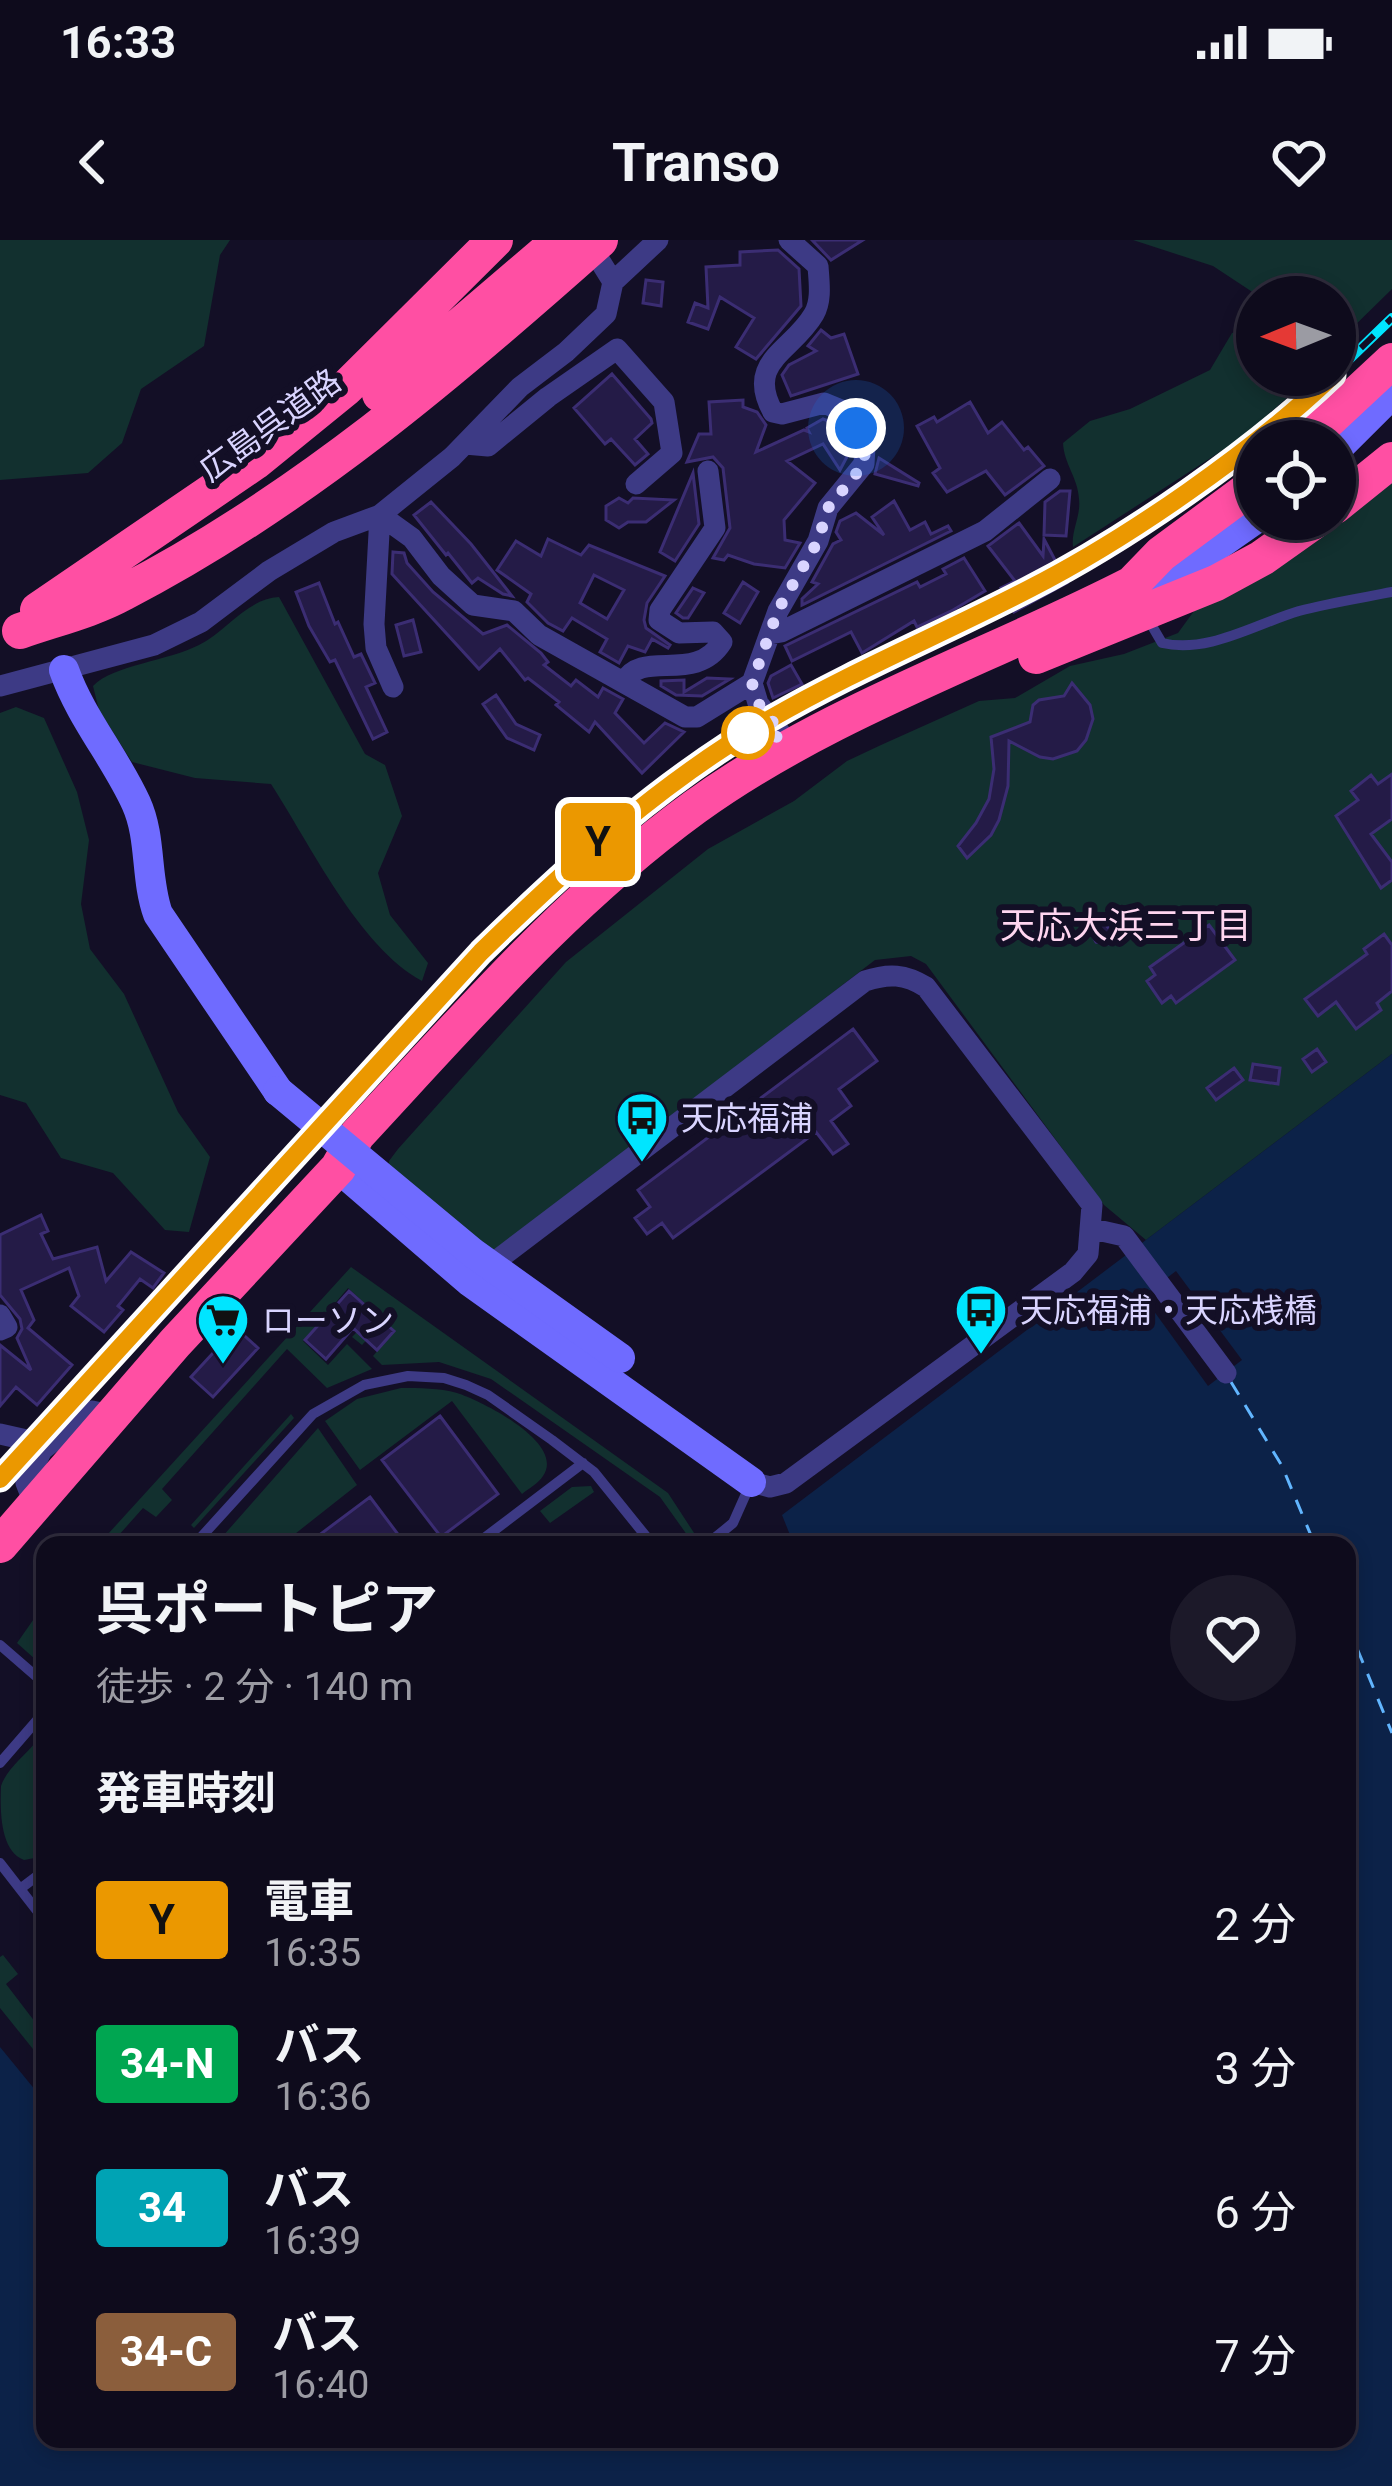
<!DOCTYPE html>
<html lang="ja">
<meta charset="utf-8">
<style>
:root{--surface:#0e0b1c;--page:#1c1929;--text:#f1f3f6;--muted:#9b9ba3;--line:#2e2b3b}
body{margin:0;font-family:Roboto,"Noto Sans JP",sans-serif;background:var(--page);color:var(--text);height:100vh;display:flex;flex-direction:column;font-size:45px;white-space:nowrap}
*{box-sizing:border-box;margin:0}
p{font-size:39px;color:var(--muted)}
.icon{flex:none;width:66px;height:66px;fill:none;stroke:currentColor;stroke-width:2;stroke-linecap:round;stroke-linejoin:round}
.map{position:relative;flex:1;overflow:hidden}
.side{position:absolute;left:36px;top:1296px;width:1320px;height:912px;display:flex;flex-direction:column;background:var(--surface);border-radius:24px;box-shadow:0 6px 18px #0003,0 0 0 3px var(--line)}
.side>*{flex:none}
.badge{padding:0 24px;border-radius:9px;font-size:42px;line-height:78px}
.needle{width:78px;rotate:269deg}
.controls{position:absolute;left:1236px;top:36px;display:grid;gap:24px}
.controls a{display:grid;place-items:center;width:120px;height:120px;border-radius:50%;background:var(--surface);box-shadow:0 6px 18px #0003,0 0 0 3px var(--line);font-size:60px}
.you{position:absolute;width:60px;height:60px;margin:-30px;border:9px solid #fff;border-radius:50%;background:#1a73e8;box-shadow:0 0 0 18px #1a73e833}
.map>.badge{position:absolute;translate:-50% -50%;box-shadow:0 0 0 6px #fff}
h2{padding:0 60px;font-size:45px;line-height:108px}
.round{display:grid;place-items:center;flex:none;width:126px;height:126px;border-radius:63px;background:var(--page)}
.headline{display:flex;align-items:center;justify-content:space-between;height:204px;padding:0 60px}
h1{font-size:57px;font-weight:700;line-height:90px}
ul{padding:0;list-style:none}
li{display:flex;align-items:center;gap:36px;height:144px;padding:0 60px}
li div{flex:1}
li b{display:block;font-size:45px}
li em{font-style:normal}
li .badge{min-width:132px;font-weight:700;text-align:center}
.status{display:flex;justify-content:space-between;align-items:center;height:84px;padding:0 60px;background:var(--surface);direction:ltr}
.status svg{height:33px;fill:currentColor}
header{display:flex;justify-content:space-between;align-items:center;height:156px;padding:0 60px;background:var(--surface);font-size:54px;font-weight:700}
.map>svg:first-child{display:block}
</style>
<div class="status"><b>16:33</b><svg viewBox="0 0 49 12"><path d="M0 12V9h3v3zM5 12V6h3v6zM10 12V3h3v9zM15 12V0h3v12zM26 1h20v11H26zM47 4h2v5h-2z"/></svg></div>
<header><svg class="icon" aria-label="back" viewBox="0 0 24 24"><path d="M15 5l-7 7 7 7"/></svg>Transo<svg class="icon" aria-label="heart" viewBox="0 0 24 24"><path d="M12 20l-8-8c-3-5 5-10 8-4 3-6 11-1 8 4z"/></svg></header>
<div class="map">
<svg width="1392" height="2246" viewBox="0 0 1392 2246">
<rect width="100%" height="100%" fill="#130f26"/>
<!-- green -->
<path fill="#12302f" d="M0 0H230L220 15 204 106 141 149 122 203 88 233 0 240Z
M1133 0H1392V49L1344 96 1335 95V57H1260L1213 26Z
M1250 87 1257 89V135H1313L1240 199 1073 307C1071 290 1081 277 1079 259 1078 238 1064 224 1063 203L1090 181 1130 169 1210 130 1232 93Z
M1392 241V814L1146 1000 1104 965 926 724 911 716 875 720 495 1011 388 935 389 921 398 909 566 722 708 609 794 561 847 521 881 505 979 461 1015 458 1070 426 1124 414 1178 393 1194 371 1271 328 1337 285Z
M279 357 365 514 385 525 402 576 378 633 390 675 428 723 422 741C359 707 310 604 271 544L195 538 132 522 99 470 93 446C113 425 168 421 199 405 227 391 246 359 279 357Z
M16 467 44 478 77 552 89 600 81 664 90 709 124 754 178 872 210 917 189 992 165 990 113 933 61 918 26 863 0 855V473Z
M351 1027 668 1253 698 1299H690L660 1257 491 1139 439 1122 382 1125 373 1116 395 1091 384 1081 362 1105 352 1097 375 1073 348 1048 303 1101 328 1125 347 1104 372 1129 327 1148 287 1109 162 1249 172 1260 156 1277 143 1268 110 1305H98Z
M401 1148C420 1148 439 1148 457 1153 482 1161 566 1203 543 1236 539 1243 528 1249 522 1254L452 1161 360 1230 325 1181 357 1159Z
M291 1174 294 1178 194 1288 191 1285Z
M318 1188 357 1245 281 1305H215Z
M591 1246 594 1252 550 1283 540 1271 572 1247Z
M45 1363V1428L17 1403Z
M37 1501 45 1512V1616L24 1620C0 1611 0 1571 1 1546 6 1530 26 1514 37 1501Z
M3 1715 18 1734 6 1744 45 1795V1824L0 1768V1717Z"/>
<!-- water -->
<path fill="#0c2248" d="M1392 814V2246H0V1807L45 1862V2199H1347V1305H794L782 1275Z"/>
<!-- pier -->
<path fill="#130f26" d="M1176 1031 1242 1120 1208 1146 1143 1056Z"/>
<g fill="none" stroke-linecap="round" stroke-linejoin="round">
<!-- ferry -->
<path stroke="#62b6ff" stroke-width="3" stroke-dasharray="15 12" stroke-linecap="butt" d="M1231 1142 1282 1226 1315 1305
M1347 1384 1392 1493"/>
</g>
<!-- building -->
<path fill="#241b47" stroke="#3b2d73" stroke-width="3" fill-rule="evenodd" d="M812 0H863L831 20Z
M778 10 799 29 801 66 756 119 736 107 754 78 720 57 708 89 688 82 695 63 708 68 706 27 740 25V12Z
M646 40 663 42 661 66 643 63Z
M821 90 831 98 844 94 858 134 791 156 782 135 789 125 816 111 808 106Z
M612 134 651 179 652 183 635 199 648 214 635 225 611 199 605 204 574 168Z
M743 160V167L757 172 766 185 756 212 804 190 809 192 807 188 823 179 831 182 850 211 840 230 823 204 787 221 815 243 784 280 785 300 800 303 785 328 754 324 728 315 724 320 713 318 730 288 723 228 713 217 687 222 699 194H711L709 162Z
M970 162 988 193 1002 182 1024 210 1028 207 1044 226 1005 255 986 231 947 252 933 233 940 228 917 186 934 177 937 182Z
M879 218 919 243 918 246 875 234Z
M693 233 699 284 675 321 660 312Z
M1060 251H1070L1066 296 1044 295 1045 262Z
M619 258 628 263 633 258 674 260 646 282H628L619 288 606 280V266Z
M894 261 910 290 925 282 931 294 948 286 951 291 802 365V359L818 344 812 342 833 304 841 300 836 292 840 281 856 273 884 295 872 277Z
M431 262 471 304 512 356 503 354 478 338 472 343 448 313 446 315 414 275Z
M1019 283 1043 316 1044 299 1067 343 1014 372 1001 348 1015 341 988 306Z
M548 299 581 315 589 305 665 336 647 363 644 380 646 388 670 405 668 408 652 399 645 412 628 406 619 423 600 412 607 399 572 378 563 391 548 383 527 362 531 354 497 330 516 301 541 316ZM594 335 624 350 607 379 580 363Z
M393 312 404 313 407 323 433 352 483 394 507 385 541 413 548 422 544 425 571 446 576 440 598 457 603 448 623 459 615 473 644 503 665 483 684 492 642 533 595 482 589 492 556 465 559 462 528 438 525 440 500 409 479 429 392 334Z
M964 318 985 351 953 370 917 387 914 381 862 413 851 392 792 421 785 406 917 342 920 347 946 334 943 329Z
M743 342 758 352 740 383 724 373Z
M319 343 335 384 338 382 354 417 361 414 375 443 366 447 387 492 373 499 335 420 330 422 309 386 296 352Z
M693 348 704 353 688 378H683L676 373Z
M413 380 421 412 404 416 396 385Z
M791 425 802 444 773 458 768 443 771 436Z
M707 438 730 439 702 456 676 455 661 446V441L684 440V452Z
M1072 443 1090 465 1093 479 1086 500 1077 511 1053 519 1040 517 1009 501 1008 546 999 580 991 595 967 618 958 606 976 583 989 559 994 529 991 497 1030 482 1033 465 1039 460 1064 456Z
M496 455 516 484 540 495 534 510 507 498 483 464Z
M1392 534V579L1371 594 1392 622V640L1381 648 1336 576 1358 560 1351 551 1371 535 1378 544Z
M1094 684 1106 685 1111 691 1110 704 1096 702 1093 697Z
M1209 685 1235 720 1176 763 1171 756 1162 763 1147 741 1155 735 1150 727Z
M1384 694 1392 705V751L1377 763 1381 770 1356 789 1336 762 1318 776 1305 759 1367 714 1364 709Z
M853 789 877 821 839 849 851 866 831 881 848 904 833 914 816 892 673 998 662 983 647 994 635 978 650 967 638 950Z
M1317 809 1326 822 1312 832 1303 819Z
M1253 824 1280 828 1278 844 1250 840Z
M1234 828 1243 840 1216 860 1207 848Z
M41 975 48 991 41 994 53 1019 97 1007 106 1041 131 1012 164 1033 153 1048 140 1039 118 1066 123 1070 104 1092 71 1066 79 1056 69 1028 21 1050 34 1080 28 1088 72 1125 37 1165 16 1147 0 1166V1105L31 1130 17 1098 22 1089 20 1079 0 1055V995Z
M349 1051 394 1091 377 1110 353 1088 326 1119 305 1100Z
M236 1088 258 1108 213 1157 191 1137Z
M440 1176 498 1254 441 1297 382 1220Z
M370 1257 406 1305H306Z"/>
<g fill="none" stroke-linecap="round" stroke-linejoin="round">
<!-- lane -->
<path stroke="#3d3a85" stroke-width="10" d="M1148 379 1162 403C1208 414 1255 384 1299 371 1329 363 1361 358 1392 352
M194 1305 313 1174 364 1145 408 1136 444 1138 466 1145 488 1155 552 1200 594 1232 653 1305
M475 1305 583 1223
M706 1305 733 1283 749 1247
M0 1405 45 1444
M0 1523 45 1471
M0 1623 45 1681
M20 1649 45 1630"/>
<!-- street -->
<path stroke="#3d3a85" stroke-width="21" d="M613 42 658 0
M465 204 488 206 548 157 617 109 664 162 672 213 636 244
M380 275 412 298 441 336 473 365 514 371 539 395 685 477H697L752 443
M380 275 374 384 376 408 393 447
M770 394 781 392 985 291 1050 239
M624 442C642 408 695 445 722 402L713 392 679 393 659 380 660 370 715 288 708 231
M0 446 154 405 201 382 269 331 334 292 380 275 452 217 520 147 566 112 606 74 613 42 600 21
M781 494 758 463 752 443 778 371 818 301 828 268 864 224 865 207 841 170 824 163 782 174 773 172C745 121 792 112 814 74 822 60 819 42 818 26L789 0
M1093 989 1124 996 1226 1133
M484 1030 865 741C889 733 905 734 926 747L1092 965 1088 1014 1073 1032 786 1243 770 1247 751 1242
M0 1075 7 1087 0 1090
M0 1194 31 1201 42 1210
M35 1266 26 1243 42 1210 92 1171 111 1175"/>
<!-- secondary -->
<path stroke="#6f6bff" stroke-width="30" d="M1335 211 1392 154
M1144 371 1174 336 1257 278
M64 430C81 478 115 517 136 563 152 598 145 638 158 674L278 851
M338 928 469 1041 751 1242"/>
<!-- highway -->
<path stroke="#ff4fa3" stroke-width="36" d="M380 154 560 0
M1306 201 1392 121
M1335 266 1392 220
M38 370 255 222 346 148 495 0
M20 391C54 379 92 370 123 353 299 262 453 131 600 0
M1036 416 1216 343 1262 318 1317 279
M0 1305 175 1103 338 928 357 895C464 780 567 660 695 567 828 471 988 418 1132 344L1161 314 1257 243"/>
<!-- rail casing -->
<g stroke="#00e5ff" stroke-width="10">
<path id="rail" d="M1335 133 1392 78
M0 1239 481 712C570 624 663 539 773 478 858 431 950 394 1035 346 1132 292 1253 212 1333 135"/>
</g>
<!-- rail -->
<use href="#rail" stroke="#130f26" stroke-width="6" stroke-dasharray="18" stroke-linecap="butt"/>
<!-- secondary-bridge -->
<path stroke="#6f6bff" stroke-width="30" d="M278 851 473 1013 620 1118"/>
</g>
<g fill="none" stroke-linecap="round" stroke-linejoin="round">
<!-- line casing -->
<g stroke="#fff" stroke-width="27">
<path id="line" d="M0 1239 481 712C570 625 661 542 770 479 853 431 944 393 1029 349 1127 299 1254 211 1333 135"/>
</g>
<!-- line -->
<use href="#line" stroke="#eb9800" stroke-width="18"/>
<!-- walk -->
<path stroke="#d9d4ff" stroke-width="12" stroke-dasharray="0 21.6" d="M748 493 753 509 782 494 758 463 752 443 778 370 818 301 828 268 864 224 865 207 856 188"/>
</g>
<!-- icons -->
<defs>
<g id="bus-pin" transform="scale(2.7)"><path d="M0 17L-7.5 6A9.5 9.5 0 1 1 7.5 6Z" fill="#00e5ff" stroke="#130f26"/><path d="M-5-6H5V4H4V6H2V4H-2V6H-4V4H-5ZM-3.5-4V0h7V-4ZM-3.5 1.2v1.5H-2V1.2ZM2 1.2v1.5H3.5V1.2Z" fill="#111"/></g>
<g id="supermarket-pin" transform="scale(2.7)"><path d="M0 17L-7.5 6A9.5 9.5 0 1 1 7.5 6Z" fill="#00e5ff" stroke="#130f26"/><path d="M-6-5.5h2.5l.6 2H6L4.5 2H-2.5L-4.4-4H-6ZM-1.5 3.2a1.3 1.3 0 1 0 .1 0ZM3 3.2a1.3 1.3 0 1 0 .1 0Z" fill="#111"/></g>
</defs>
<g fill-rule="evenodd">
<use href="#bus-pin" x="642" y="878"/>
<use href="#bus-pin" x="981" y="1070"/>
<use href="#supermarket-pin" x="223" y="1080"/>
</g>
<!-- markers -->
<circle fill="#fff" stroke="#eb9800" stroke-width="6" cx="748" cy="493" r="24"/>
<g text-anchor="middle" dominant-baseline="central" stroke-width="12" stroke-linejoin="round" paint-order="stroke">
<!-- street labels -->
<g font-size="33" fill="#d9d4ff" stroke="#130f26">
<text transform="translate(270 185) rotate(-36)">広島呉道路</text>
</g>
<!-- poi labels -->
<g font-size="33" fill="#d9d4ff" stroke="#130f26" text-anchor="start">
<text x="681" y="878">天応福浦</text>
<text x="1020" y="1070">天応福浦・天応桟橋</text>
<text x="262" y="1080">ローソン</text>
</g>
<!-- neighbourhood labels -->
<g font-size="36" fill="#ffd6f0" stroke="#130f26">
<text x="1126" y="686">天応大浜三丁目</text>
</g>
</g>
</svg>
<div class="controls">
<a><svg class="needle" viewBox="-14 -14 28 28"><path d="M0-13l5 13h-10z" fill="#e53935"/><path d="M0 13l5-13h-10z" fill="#9b9ba3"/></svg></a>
<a><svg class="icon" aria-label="locate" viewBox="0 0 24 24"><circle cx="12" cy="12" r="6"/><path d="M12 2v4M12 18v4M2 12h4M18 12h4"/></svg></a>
</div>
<div class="you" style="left:856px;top:188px"></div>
<b class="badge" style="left:598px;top:602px;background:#eb9800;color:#111">Y</b>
<section class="side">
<div class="headline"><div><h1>呉ポートピア</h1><p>徒歩 · 2 分 · 140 m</p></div><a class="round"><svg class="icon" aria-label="heart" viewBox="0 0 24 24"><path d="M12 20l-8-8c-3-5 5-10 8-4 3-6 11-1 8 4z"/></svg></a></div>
<h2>発車時刻</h2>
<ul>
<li><span class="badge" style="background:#eb9800;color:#111">Y</span><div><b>電車</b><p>16:35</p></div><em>2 分</em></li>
<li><span class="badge" style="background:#00a651;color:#fff">34-N</span><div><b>バス</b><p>16:36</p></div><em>3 分</em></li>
<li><span class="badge" style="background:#00a3b4;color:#fff">34</span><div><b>バス</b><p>16:39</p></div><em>6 分</em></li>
<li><span class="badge" style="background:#8b5e3c;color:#fff">34-C</span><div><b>バス</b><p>16:40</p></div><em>7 分</em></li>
</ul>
</section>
</div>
